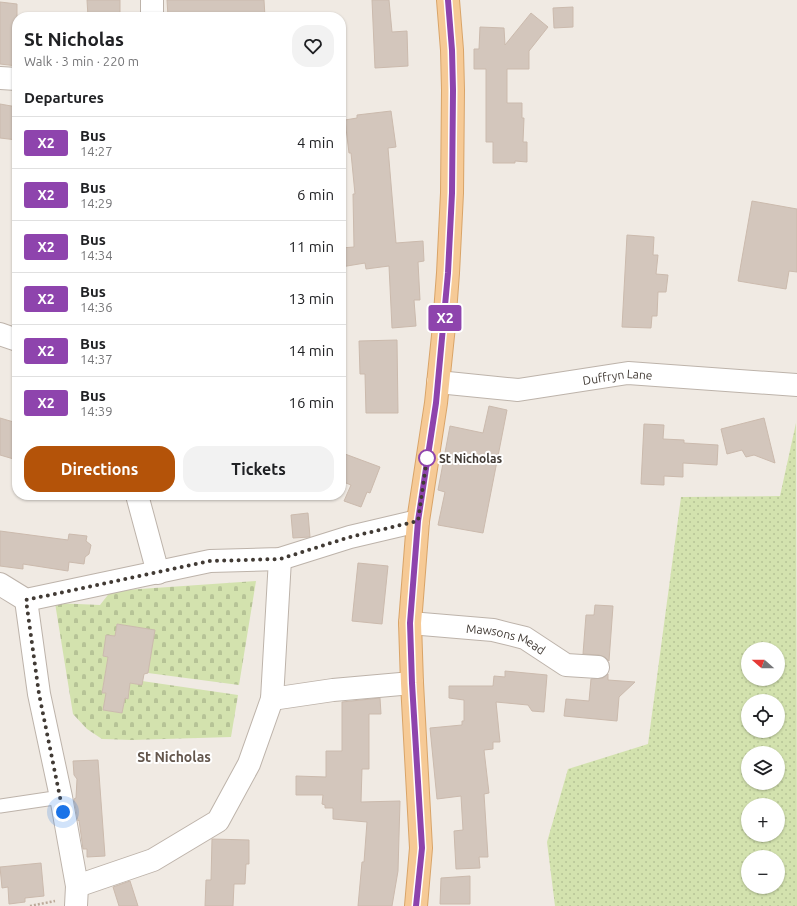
<!DOCTYPE html>
<meta charset="utf-8">
<style>
:root{--surface:#fff;--page:#f2f2f2;--text:#202124;--muted:#757577;--line:#e0e0e0;--accent:#b45309}
body{margin:0;font-family:Ubuntu,sans-serif;background:var(--page);color:var(--text);height:100vh;display:flex;flex-direction:column;font-size:15px;white-space:nowrap}
*{box-sizing:border-box;margin:0}
p{font-size:13px;color:var(--muted)}
.icon{flex:none;width:22px;height:22px;fill:none;stroke:currentColor;stroke-width:2;stroke-linecap:round;stroke-linejoin:round}
.map{position:relative;flex:1;overflow:hidden}
.sheet{position:absolute;left:12px;top:12px;width:334px;height:488px;display:flex;flex-direction:column;background:var(--surface);border-radius:16px;box-shadow:0 1px 3px #0004}
.sheet>*{flex:none}
.badge{padding:0 8px;border-radius:3px;font-size:14px;line-height:26px}
.needle{width:26px;rotate:290deg}
.tools{position:absolute;left:741px;top:642px;display:grid;gap:8px}
.tools a{display:grid;place-items:center;width:44px;height:44px;border-radius:50%;background:var(--surface);box-shadow:0 1px 3px #0004;font-size:20px}
.you{position:absolute;width:20px;height:20px;margin:-10px;border:3px solid #fff;border-radius:50%;background:#1a73e8;box-shadow:0 0 0 6px #1a73e833}
.map>.badge{position:absolute;translate:-50% -50%;box-shadow:0 0 0 2px #fff}
h2{padding:0 12px;font-size:15px;line-height:36px}
.round{display:grid;place-items:center;flex:none;width:42px;height:42px;border-radius:16px;background:var(--page)}
.summary{display:flex;align-items:center;justify-content:space-between;height:68px;padding:0 12px}
h1{font-size:19px;font-weight:700;line-height:30px}
.primary-button{display:flex;gap:8px;margin-top:auto;padding:8px 12px}
.primary-button a{flex:1;height:46px;border-radius:16px;background:var(--accent);color:#fff;font-size:16px;font-weight:700;line-height:46px;text-align:center}
.primary-button a+a{background:var(--page);color:var(--text)}
ul{padding:0;list-style:none}
li{display:flex;align-items:center;gap:12px;height:52px;padding:0 12px;border-top:1px solid var(--line)}
li div{flex:1}
li b{display:block;font-size:15px}
li em{font-style:normal}
li .badge{min-width:44px;font-weight:700;text-align:center}
.map>svg:first-child{display:block}
</style>
<div class="map">
<svg width="797" height="906" viewBox="0 0 797 906">
<defs>
<pattern id="grass-dots" width="8" height="8" patternUnits="userSpaceOnUse"><rect width="8" height="8" fill="#d3e2ae"/><path d="M2 2h.1M6 6h.1" fill="none" stroke="#b6c396" stroke-width="1.8" stroke-linecap="round"/></pattern>
<pattern id="cemetery-stones" width="16" height="16" patternUnits="userSpaceOnUse"><rect width="16" height="16" fill="#d3e2ae"/><path d="M2 7V4a2 2 0 0 1 4 0v3zM10 15v-3a2 2 0 0 1 4 0v3z" fill="#b6c396"/></pattern>
</defs>
<rect width="100%" height="100%" fill="#f0eae3"/>
<!-- grass -->
<path fill="url(#grass-dots)" fill-rule="evenodd" d="M796 423 797 906H555L547 842 568 769 648 744 681 497 780 496ZM748 649H778V679H748ZM748 701H778V731H748ZM748 753H778V783H748ZM748 805H778V835H748ZM748 857H778V887H748Z"/>
<!-- cemetery -->
<path fill="url(#cemetery-stones)" d="M256 581 239 685 148 673 154 630 117 624 115 636 106 635 103 656 108 657 102 692 106 693 103 710 122 713 125 698 128 699 130 683 141 685 142 681 238 695 231 737 132 740 102 739 87 729 73 714 55 603 100 605 111 591Z"/>
<!-- building -->
<path fill="#d3c6bc" stroke="#cbbaad" d="M87 0H120V17H88Z
M167 0H264L265 17H168Z
M372 0H389L392 32 407 31 408 66 375 68Z
M0 2 17 4V66L0 64Z
M573 7V27L554 28 553 8Z
M531 13 548 27 529 51V69H507V103H522V118H524L523 142H527V162L515 161V163H493V142H486V69H474V49H479L480 27 504 28 505 45Z
M0 104 17 107V140L0 138Z
M391 111 396 147 388 148 396 243 423 241 424 261 418 262 420 300H414L416 326 392 328 389 266 366 269 365 263 341 267V248L354 247 353 194H355L351 153H349L345 120 357 118V115Z
M752 201 797 209V272L789 271 786 289 738 281Z
M627 235 654 237 653 255H658L656 274 668 275 666 292H658L657 316H652L651 328 622 327Z
M397 340 398 413H366L365 374H360L359 341Z
M489 406 507 410 483 533 438 525 445 492 438 490 450 426 483 433Z
M0 418 17 423V460L0 455Z
M764 418 775 463 754 455 746 457 742 450 727 454 721 429Z
M644 424 664 425 663 439 684 440V443L718 445 717 465 683 463V477L664 476V485L641 484Z
M345 454 380 467 370 493 367 492 361 507 344 501 351 485 341 481V463Z
M308 513 310 537 293 538 291 515Z
M0 531 68 540 69 534 87 536 86 541 91 545 89 554 85 557 84 564 69 562 68 571 23 564V569L0 566Z
M358 563 388 566 382 624 352 621Z
M595 605 613 606 609 661 605 657 599 655 583 654 586 615H594Z
M117 624 155 630 148 673 144 674 142 685 130 683 128 699 125 698 122 713 103 710 106 693H102L108 657 103 656 106 635 115 636Z
M505 671 547 675 544 712 532 711 528 705 496 702 500 742H493V749L484 750 489 793 484 794 488 857H479L480 868 456 869 454 831 463 830 461 796 437 799 430 728 462 725V721H464V700L449 698V686H493L494 676 505 677Z
M608 674V680L635 682 619 697 617 721 564 716 566 699 589 701 591 679 603 678Z
M380 698 381 714H369V769H362L361 802 400 801 398 871 392 906H358L362 862H364L367 822 333 819V808H325V805L322 804 323 795H296V776L326 777V751H342V702Z
M98 760 105 856 87 857V849H83L79 820 78 821 74 799 76 798 77 779 74 775 73 761Z
M212 839 249 840V864H246L245 884H234L233 906H205L206 880H211Z
M41 863 44 896 25 898V902L9 904 8 887 2 888 0 867Z
M470 876V904H440L441 878Z
M130 881 138 906H119L113 887Z"/>
<g fill="none" stroke-linecap="round" stroke-linejoin="round">
<!-- lane casing -->
<g stroke="#bdb3aa" stroke-width="15">
<path id="lane" d="M0 806 61 797"/>
</g>
<!-- street casing -->
<g stroke="#bdb3aa" stroke-width="24">
<g id="street">
<path d="M152 0V17"/>
<path d="M0 78 17 79"/>
<path d="M0 334 17 340"/>
<path id="s1" d="M438 382 518 390 628 373 797 385"/>
<path d="M137 495 158 573"/>
<path d="M0 584 26 600 210 561 280 559 350 537 418 521"/>
<path d="M26 600 39 694 61 797 77 886 76 906"/>
<path id="s2" d="M410 623 493 630 525 638 566 665 598 667"/>
<path d="M272 699 333 690 412 683"/>
<path d="M77 886 153 860 218 821 249 764 272 699 280 559"/>
</g>
</g>
<!-- primary casing -->
<g stroke="#d9a468" stroke-width="24">
<path id="primary" d="M416 906 421 848 412 683 410 623 418 521 436 403 444 326 448 273 452 193 453 90 452 50 448 0"/>
</g>
<!-- path -->
<path stroke="#bba999" stroke-width="2.5" stroke-dasharray="2 2" stroke-linecap="butt" d="M30 906 55 901"/>
<!-- lane -->
<use href="#lane" stroke="#fff" stroke-width="13"/>
<!-- street -->
<use href="#street" stroke="#fff" stroke-width="22"/>
<!-- primary -->
<use href="#primary" stroke="#f6ca96" stroke-width="22"/>
</g>
<g fill="none" stroke-linecap="round" stroke-linejoin="round">
<!-- line casing -->
<g stroke="#fff" stroke-width="9">
<path id="line" d="M416 906 422 848 412 683 410 623 418 521 436 403 448 273 452 193 453 90 452 50 448 0"/>
</g>
<!-- line -->
<use href="#line" stroke="#8e44ad" stroke-width="6"/>
<!-- walk -->
<path stroke="#413a34" stroke-width="4" stroke-dasharray="0 7.2" d="M63 812 39 694 26 600 210 561 280 559 350 537 418 521 427 458"/>
</g>
<!-- markers -->
<circle fill="#fff" stroke="#8e44ad" stroke-width="2" cx="427" cy="458" r="8"/>
<g text-anchor="middle" dominant-baseline="central" stroke-width="4" stroke-linejoin="round" paint-order="stroke">
<!-- street labels -->
<g font-size="12" fill="#413a34" stroke="#fff">
<text stroke="none"><textPath href="#s1" startOffset="181">Duffryn Lane</textPath></text>
<text stroke="none"><textPath href="#s2" startOffset="98">Mawsons Mead</textPath></text>
</g>
<!-- stop labels -->
<g font-size="12" font-weight="bold" fill="#413a34" stroke="#fff" text-anchor="start">
<text x="439" y="458">St Nicholas</text>
</g>
<!-- quarter labels -->
<g font-size="14" font-weight="bold" fill="#63564c" stroke="#fff">
<text x="174" y="757">St Nicholas</text>
</g>
</g>
</svg>
<div class="tools">
<a><svg class="needle" viewBox="-14 -14 28 28"><path d="M0-13l5 13h-10z" fill="#e53935"/><path d="M0 13l5-13h-10z" fill="#757577"/></svg></a>
<a><svg class="icon" aria-label="locate" viewBox="0 0 24 24"><circle cx="12" cy="12" r="6"/><path d="M12 2v4M12 18v4M2 12h4M18 12h4"/></svg></a>
<a><svg class="icon" aria-label="layers" viewBox="0 0 24 24"><path d="M12 4l9 5-9 5-9-5zM3 14l9 5 9-5"/></svg></a>
<a>+</a>
<a>−</a>
</div>
<div class="you" style="left:63px;top:812px"></div>
<b class="badge" style="left:445px;top:318px;background:#8e44ad;color:#fff">X2</b>
<section class="sheet">
<div class="summary"><div><h1>St Nicholas</h1><p>Walk · 3 min · 220 m</p></div><a class="round"><svg class="icon" aria-label="heart" viewBox="0 0 24 24"><path d="M12 20l-8-8c-3-5 5-10 8-4 3-6 11-1 8 4z"/></svg></a></div>
<h2>Departures</h2>
<ul>
<li><span class="badge" style="background:#8e44ad;color:#fff">X2</span><div><b>Bus</b><p>14:27</p></div><em>4 min</em></li>
<li><span class="badge" style="background:#8e44ad;color:#fff">X2</span><div><b>Bus</b><p>14:29</p></div><em>6 min</em></li>
<li><span class="badge" style="background:#8e44ad;color:#fff">X2</span><div><b>Bus</b><p>14:34</p></div><em>11 min</em></li>
<li><span class="badge" style="background:#8e44ad;color:#fff">X2</span><div><b>Bus</b><p>14:36</p></div><em>13 min</em></li>
<li><span class="badge" style="background:#8e44ad;color:#fff">X2</span><div><b>Bus</b><p>14:37</p></div><em>14 min</em></li>
<li><span class="badge" style="background:#8e44ad;color:#fff">X2</span><div><b>Bus</b><p>14:39</p></div><em>16 min</em></li>
</ul>
<div class="primary-button"><a>Directions</a><a>Tickets</a></div>
</section>
</div>
